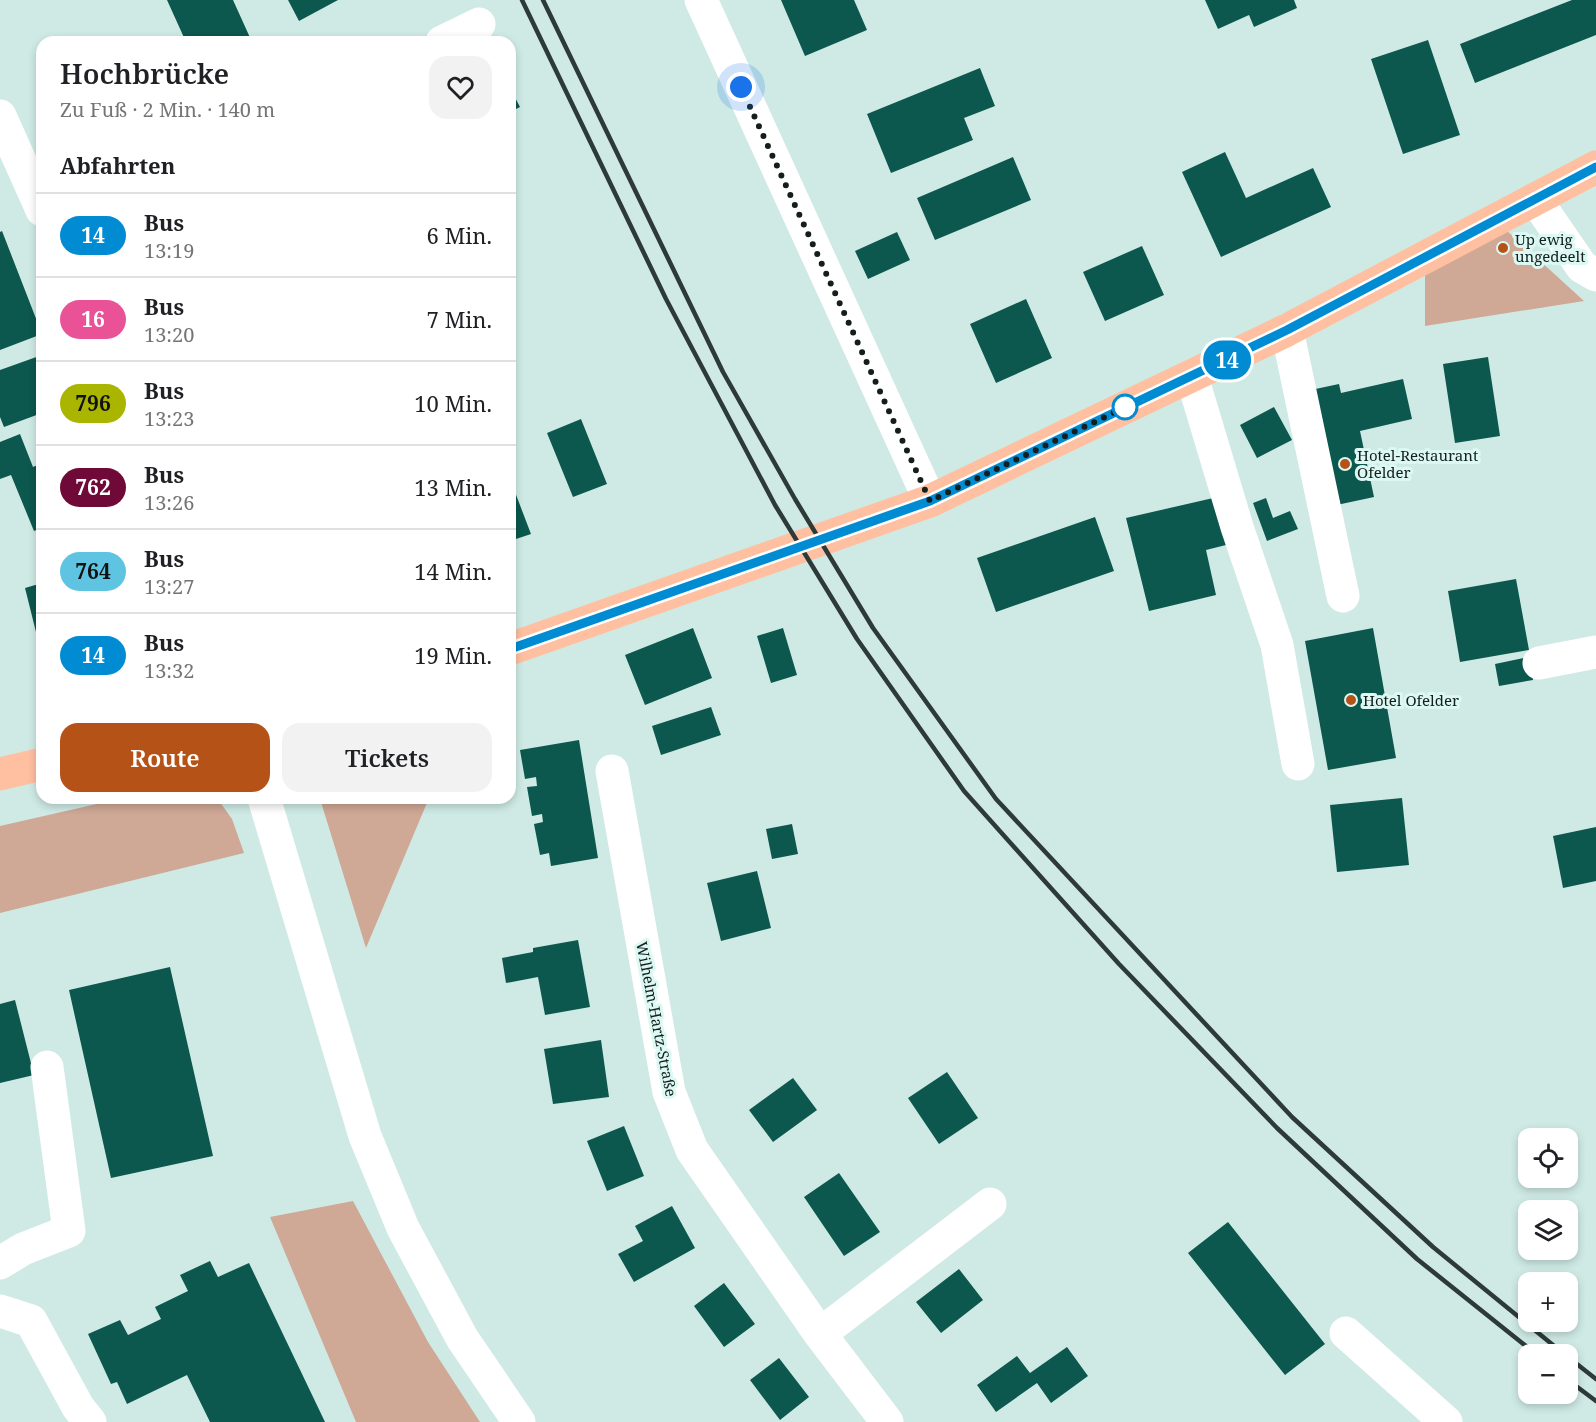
<!DOCTYPE html>
<html lang="de">
<meta charset="utf-8">
<style>
:root{--surface:#fff;--page:#f2f2f2;--text:#202124;--muted:#757577;--line:#e0e0e0;--accent:#b55218}
body{margin:0;font-family:"Noto Serif",serif;background:var(--page);color:var(--text);height:100vh;display:flex;flex-direction:column;font-size:22px;white-space:nowrap}
*{box-sizing:border-box;margin:0}
p{font-size:20px;color:var(--muted)}
.icon{flex:none;width:33px;height:33px;fill:none;stroke:currentColor;stroke-width:2;stroke-linecap:round;stroke-linejoin:round}
.map{position:relative;flex:1;overflow:hidden}
.panel{position:absolute;left:36px;top:36px;width:480px;height:768px;display:flex;flex-direction:column;background:var(--surface);border-radius:18px;box-shadow:0 3px 9px #0003}
.panel>*{flex:none}
.badge{padding:0 12px;border-radius:20px;font-size:21px;line-height:39px}
.controls{position:absolute;left:1518px;top:1128px;display:grid;gap:12px}
.controls a{display:grid;place-items:center;width:60px;height:60px;border-radius:12px;background:var(--surface);box-shadow:0 3px 9px #0003;font-size:30px}
.you{position:absolute;width:30px;height:30px;margin:-15px;border:4px solid #fff;border-radius:50%;background:#1a73e8;box-shadow:0 0 0 9px #1a73e833}
.map>.badge{position:absolute;translate:-50% -50%;box-shadow:0 0 0 3px #fff}
h2{padding:0 24px;font-size:22px;line-height:54px}
.round{display:grid;place-items:center;flex:none;width:63px;height:63px;border-radius:18px;background:var(--page)}
.summary{display:flex;align-items:center;justify-content:space-between;height:102px;padding:0 24px}
h1{font-size:28px;font-weight:600;line-height:45px}
.button{display:flex;gap:12px;margin-top:auto;padding:12px 24px}
.button a{flex:1;height:69px;border-radius:18px;background:var(--accent);color:#fff;font-size:24px;font-weight:600;line-height:69px;text-align:center}
.button a+a{background:var(--page);color:var(--text)}
ul{padding:0;list-style:none}
li{display:flex;align-items:center;gap:18px;height:84px;padding:0 24px;border-top:2px solid var(--line)}
li div{flex:1}
li b{display:block;font-size:22px}
li em{font-style:normal}
li .badge{min-width:66px;font-weight:700;text-align:center}
.map>svg:first-child{display:block}
</style>
<div class="map">
<svg width="1596" height="1422" viewBox="0 0 1596 1422">
<rect width="100%" height="100%" fill="#cfeae5"/>
<!-- green -->
<path fill="#cfa896" d="M1505 229 1584 301 1425 326V268Z
M123 798H217L232 819 244 853 0 913V826Z
M322 798H429L366 948 321 802Z
M353 1201 428 1342 480 1422H356L270 1217Z"/>
<!-- building -->
<path fill="#0c574e" d="M167 0H233L252 42H186Z
M288 0H338L299 21Z
M781 0H854L867 30 805 56Z
M1205 0H1294L1297 8 1254 27 1249 15 1218 29Z
M1572 0H1596V35L1475 83 1460 44Z
M1428 40 1460 135 1403 154 1371 59Z
M980 68 995 106 964 118 973 140 891 173 867 114Z
M510 88 520 107 510 112Z
M1225 152 1246 198 1313 168 1331 207 1221 257 1182 172Z
M1013 157 1031 200 935 240 917 198Z
M2 231 42 334 0 350V232Z
M897 232 910 260 868 279 855 251Z
M1142 246 1164 295 1105 321 1083 272Z
M1026 299 1052 358 996 383 970 324Z
M42 355V413L4 427 0 417V370Z
M1488 357 1500 436 1455 443 1443 364Z
M1403 379 1412 419 1360 431 1374 497 1332 506 1306 391 1339 384 1341 393Z
M1274 407 1292 440 1257 458 1240 425Z
M581 419 607 484 573 497 547 433Z
M20 434 33 467 42 463V528L34 531 11 475 0 479V442Z
M510 479 531 534 510 541Z
M1222 496 1234 543 1206 550 1216 595 1149 611 1126 518Z
M1266 498 1273 518 1290 511 1298 529 1267 541 1253 503Z
M1095 517 1114 571 996 612 977 558Z
M1516 579 1529 650 1460 662 1448 591Z
M42 583V639L38 640 25 588Z
M693 628 712 678 645 705 625 655Z
M783 628 797 675 771 683 757 636Z
M1373 628 1396 758 1328 770 1305 641Z
M1529 657 1533 680 1499 686 1495 664Z
M711 707 721 735 661 755 652 726Z
M579 740 598 858 551 866 549 853 540 855 534 824 543 822 542 814 532 816 527 787 537 786 536 777 525 779 520 750Z
M1402 798 1409 865 1337 872 1330 805Z
M792 824 798 854 772 859 766 829Z
M1596 827V881L1563 888 1553 836Z
M757 871 771 928 721 941 707 883Z
M578 940 590 1007 545 1015 538 977 506 983 502 958 533 952V948Z
M170 967 213 1156 111 1178 69 990Z
M15 1000 34 1075 0 1083V1004Z
M601 1040 609 1097 553 1104 544 1049Z
M947 1072 978 1118 939 1144 908 1098Z
M793 1078 817 1110 773 1142 749 1110Z
M624 1126 644 1176 607 1191 587 1141Z
M839 1173 880 1232 844 1256 804 1197Z
M672 1206 695 1248 634 1282 618 1254 643 1241 635 1226Z
M1228 1222 1325 1344 1285 1375 1188 1253Z
M210 1261 218 1277 249 1263 325 1422H210L187 1375 127 1404 117 1382 111 1384 88 1334 120 1320 128 1335 161 1319 155 1307 188 1291 180 1275Z
M959 1269 983 1300 941 1333 916 1302Z
M724 1283 755 1324 724 1347 694 1306Z
M1067 1347 1088 1376 1051 1403 1037 1383 996 1412 977 1385 1017 1356 1030 1373Z
M779 1358 809 1397 780 1420 750 1380Z"/>
<g fill="none" stroke-linecap="round" stroke-linejoin="round">
<!-- minor -->
<path stroke="#fff" stroke-width="33" d="M701 0 930 501
M442 42 479 24
M0 116 42 210
M1536 200 1582 267 1596 275
M1287 330 1343 596
M1192 377 1237 527 1277 645 1298 764
M1539 663 1596 652
M612 771 669 1092 692 1150 820 1334 887 1422
M264 798 365 1136 403 1228 462 1338 519 1422
M0 1263 23 1249 69 1231 47 1067
M0 1311 31 1321 78 1407 90 1422
M1346 1333 1446 1422
M820 1334 990 1204"/>
<!-- major -->
<path stroke="#ffc0a1" stroke-width="33" d="M510 649 930 501 1287 330 1596 167
M0 774 42 764"/>
<!-- rail -->
<path stroke="#2d3a37" stroke-width="4.5" d="M522 0 666 299 775 505 857 639 964 791 1119 964 1277 1128 1417 1259 1536 1354
M543 0 723 372 795 499 873 628 996 799 1292 1117 1433 1247 1564 1354
M1568 1357 1596 1379
M1568 1380 1596 1401"/>
</g>
<g fill="none" stroke-linecap="round" stroke-linejoin="round">
<!-- line casing -->
<g stroke="#fff" stroke-width="14">
<path id="line" d="M510 649 930 501 1287 330 1596 167"/>
</g>
<!-- line -->
<use href="#line" stroke="#008bd2" stroke-width="9"/>
<!-- walk -->
<path stroke="#141e1c" stroke-width="6" stroke-dasharray="0 10.8" d="M741 87 930 501 1132 404 1125 407"/>
</g>
<!-- markers -->
<g fill="#b55218" stroke="#dcf8f2" stroke-width="2">
<circle cx="1503" cy="248" r="6"/>
<circle cx="1345" cy="464" r="6"/>
<circle cx="1351" cy="700" r="6"/>
</g>
<circle fill="#fff" stroke="#008bd2" stroke-width="3" cx="1125" cy="407" r="12"/>
<g text-anchor="middle" dominant-baseline="central" stroke-width="6" stroke-linejoin="round" paint-order="stroke">
<!-- poi labels -->
<g font-size="15" fill="#141e1c" stroke="#dcf8f2" text-anchor="start">
<text x="1515" y="239">Up ewig<tspan x="1515" dy="17">ungedeelt</tspan></text>
<text x="1357" y="455">Hotel-Restaurant<tspan x="1357" dy="17">Ofelder</tspan></text>
<text x="1363" y="700">Hotel Ofelder</text>
</g>
<!-- street labels -->
<g font-size="15" fill="#141e1c" stroke="#dcf8f2">
<text transform="translate(657 1019) rotate(79)">Wilhelm-Hartz-Straße</text>
</g>
</g>
</svg>
<div class="controls">
<a><svg class="icon" aria-label="locate" viewBox="0 0 24 24"><circle cx="12" cy="12" r="6"/><path d="M12 2v4M12 18v4M2 12h4M18 12h4"/></svg></a>
<a><svg class="icon" aria-label="layers" viewBox="0 0 24 24"><path d="M12 4l9 5-9 5-9-5zM3 14l9 5 9-5"/></svg></a>
<a>+</a>
<a>−</a>
</div>
<div class="you" style="left:741px;top:87px"></div>
<b class="badge" style="left:1227px;top:360px;background:#008bd2;color:#fff">14</b>
<section class="panel">
<div class="summary"><div><h1>Hochbrücke</h1><p>Zu Fuß · 2 Min. · 140 m</p></div><a class="round"><svg class="icon" aria-label="heart" viewBox="0 0 24 24"><path d="M12 20l-8-8c-3-5 5-10 8-4 3-6 11-1 8 4z"/></svg></a></div>
<h2>Abfahrten</h2>
<ul>
<li><span class="badge" style="background:#008bd2;color:#fff">14</span><div><b>Bus</b><p>13:19</p></div><em>6 Min.</em></li>
<li><span class="badge" style="background:#ea5297;color:#fff">16</span><div><b>Bus</b><p>13:20</p></div><em>7 Min.</em></li>
<li><span class="badge" style="background:#aab500;color:#111">796</span><div><b>Bus</b><p>13:23</p></div><em>10 Min.</em></li>
<li><span class="badge" style="background:#6f0938;color:#fff">762</span><div><b>Bus</b><p>13:26</p></div><em>13 Min.</em></li>
<li><span class="badge" style="background:#5fc4e1;color:#111">764</span><div><b>Bus</b><p>13:27</p></div><em>14 Min.</em></li>
<li><span class="badge" style="background:#008bd2;color:#fff">14</span><div><b>Bus</b><p>13:32</p></div><em>19 Min.</em></li>
</ul>
<div class="button"><a>Route</a><a>Tickets</a></div>
</section>
</div>
